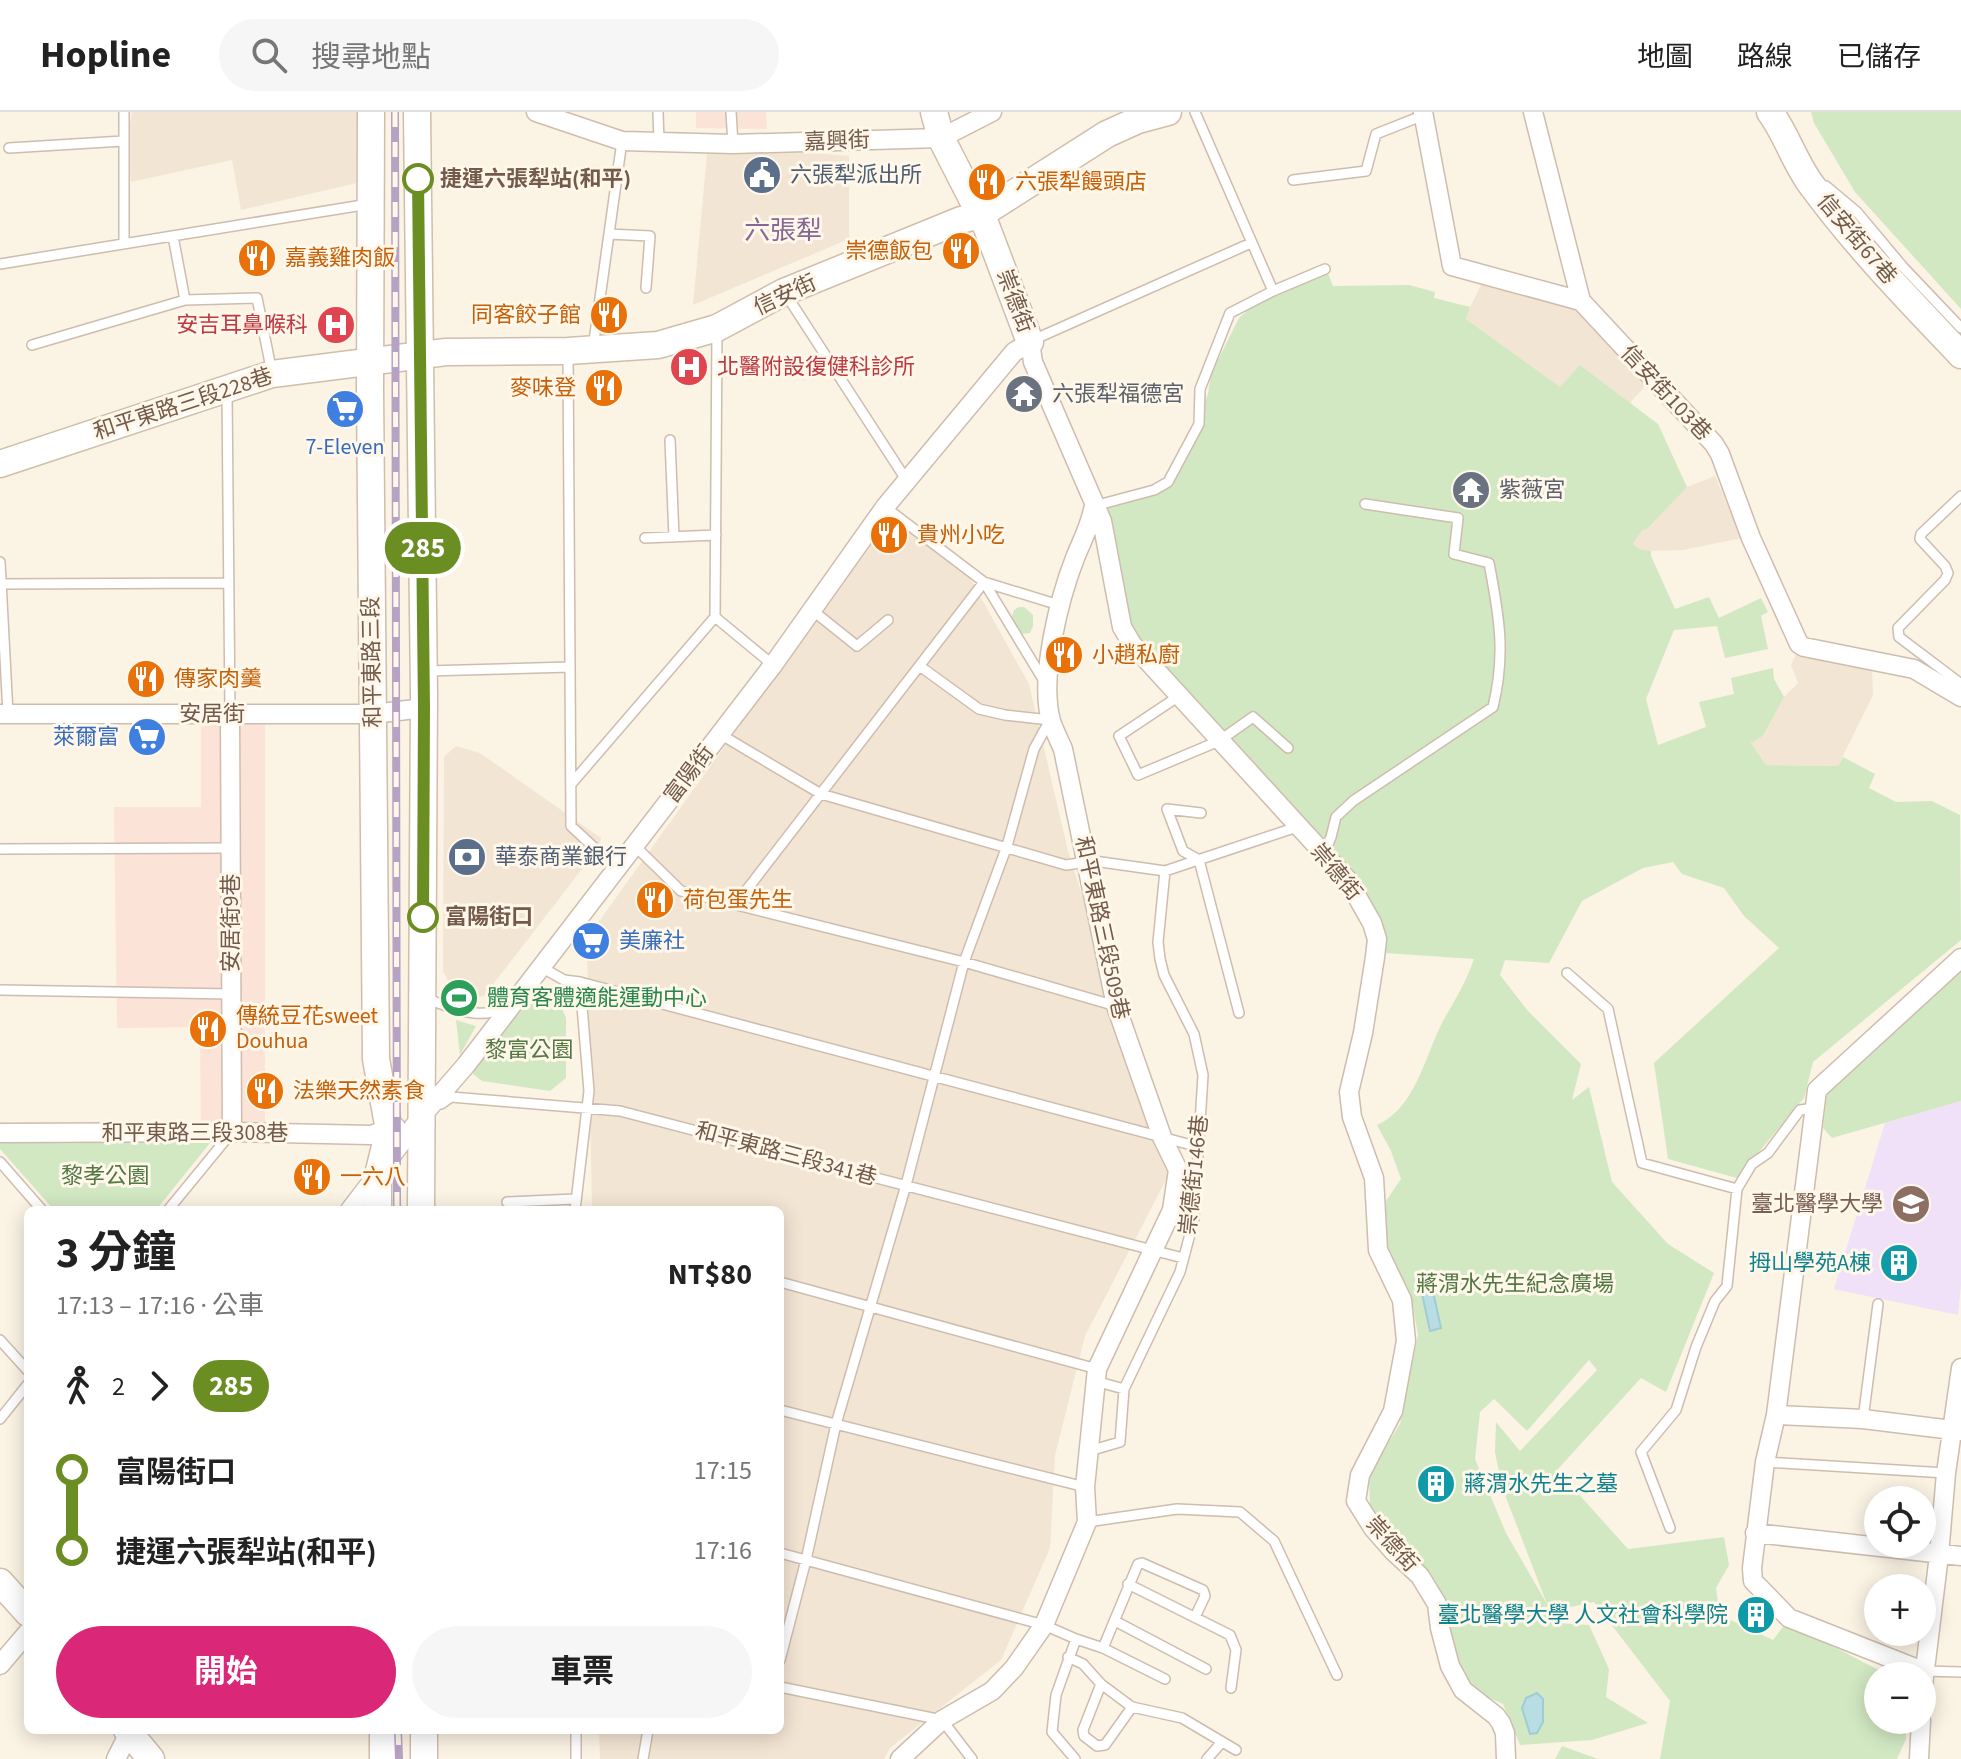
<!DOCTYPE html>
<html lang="zh-TW">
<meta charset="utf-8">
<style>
:root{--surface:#fff;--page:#f6f6f6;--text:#222;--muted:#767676;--line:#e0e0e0;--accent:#db2777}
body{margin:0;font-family:"Source Sans 3","Noto Sans TC",sans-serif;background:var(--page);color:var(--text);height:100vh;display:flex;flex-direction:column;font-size:30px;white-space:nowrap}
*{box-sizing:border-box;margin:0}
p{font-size:26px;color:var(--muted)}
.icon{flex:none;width:44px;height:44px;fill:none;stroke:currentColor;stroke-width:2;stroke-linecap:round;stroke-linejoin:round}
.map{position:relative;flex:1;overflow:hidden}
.details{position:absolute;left:24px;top:1094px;width:760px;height:528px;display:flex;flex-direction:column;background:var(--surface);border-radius:12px;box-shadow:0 4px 20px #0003}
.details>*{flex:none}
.badge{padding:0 16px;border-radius:26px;font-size:28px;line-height:52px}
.buttons{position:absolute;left:1864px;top:1374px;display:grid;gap:16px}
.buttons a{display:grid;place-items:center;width:72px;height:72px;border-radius:50%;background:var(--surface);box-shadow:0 4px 20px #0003;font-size:40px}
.map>.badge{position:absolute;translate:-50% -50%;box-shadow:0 0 0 4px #fff}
.legs{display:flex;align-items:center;gap:12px;height:88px;padding:0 32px;font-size:26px}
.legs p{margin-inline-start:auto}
.overview{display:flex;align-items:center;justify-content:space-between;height:136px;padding:0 32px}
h1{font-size:44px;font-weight:700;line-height:60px}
.action{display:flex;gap:16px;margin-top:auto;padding:16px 32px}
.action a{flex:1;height:92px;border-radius:48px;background:var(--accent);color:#fff;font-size:32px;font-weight:700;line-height:92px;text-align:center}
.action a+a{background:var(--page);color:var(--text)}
ul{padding:0 32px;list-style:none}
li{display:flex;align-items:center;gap:28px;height:80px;font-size:30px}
li i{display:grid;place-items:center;width:12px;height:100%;margin:0 10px;background:currentColor}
li i::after{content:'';width:20px;height:20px;margin:-10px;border:6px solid;border-radius:50%;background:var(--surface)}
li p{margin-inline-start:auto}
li:first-child i{background:linear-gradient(#0000 50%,currentColor 0)}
li:last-child i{background:linear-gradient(currentColor 50%,#0000 0)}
header{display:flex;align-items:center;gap:48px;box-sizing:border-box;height:112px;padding:0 40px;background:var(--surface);border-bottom:2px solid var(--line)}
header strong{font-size:38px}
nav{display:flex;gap:44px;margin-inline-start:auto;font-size:28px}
.search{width:560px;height:72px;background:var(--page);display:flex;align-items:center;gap:20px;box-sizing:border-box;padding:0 28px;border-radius:44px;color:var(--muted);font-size:30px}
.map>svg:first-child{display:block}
</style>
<header>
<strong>Hopline</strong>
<div class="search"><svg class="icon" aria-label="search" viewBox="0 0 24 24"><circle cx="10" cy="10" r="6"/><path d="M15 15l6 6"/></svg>搜尋地點</div>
<nav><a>地圖</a><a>路線</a><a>已儲存</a></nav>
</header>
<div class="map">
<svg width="1961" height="1647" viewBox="0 0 1961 1647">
<rect width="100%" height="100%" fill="#fbf3e4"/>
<!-- residential -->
<path fill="#f3e5d3" d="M132 0H361V70L241 98 232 48 131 70 128 26Z
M708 32 849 44V127L693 193Z
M1482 171 1579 199 1647 272 1630 291 1580 253 1560 276 1465 206Z
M1715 364 1742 426 1683 438 1651 439 1639 437 1633 432 1642 417H1647L1682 377Z
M892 401 966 459 1029 572 1068 739 1170 1060 1085 1224 1055 1343 1050 1436 1001 1548 890 1636 884 1647H600L599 1618H780V1098H592L587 826Z
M1796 542 1872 557 1873 583 1838 654 1766 653 1751 631 1763 624 1784 585 1798 571 1791 553Z
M456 634 480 641 601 726 599 735 484 884 472 886 463 885 452 876 443 859 444 645Z"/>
<!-- commercial -->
<path fill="#fbe3d8" d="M696 0H766L767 17 696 16Z
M201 612H265V1013H201L200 915 117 916 114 695H201Z"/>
<!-- education -->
<path fill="#f0e1f8" d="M1961 989V1173L1958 1203 1834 1177 1885 1011Z"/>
<!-- green -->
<path fill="#d2e8c3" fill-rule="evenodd" d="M1811 0H1961V197L1855 80 1814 11Z
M1327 159 1333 174 1409 173 1435 180 1434 186 1470 195 1466 207 1560 275 1580 253 1658 312 1687 375 1647 417 1642 418 1633 432 1639 437 1651 439V444L1675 497 1709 485 1719 506 1761 486 1768 500 1761 504 1768 537 1725 546 1717 514 1674 518 1646 587 1658 633 1706 615 1699 590 1734 582 1731 566 1773 556 1774 567 1784 585 1763 624 1751 631 1766 653 1838 654 1843 645 1875 662 1869 676 1896 690 1932 689 1960 703 1961 828 1813 950 1804 986 1737 1066 1668 1047 1654 951 1779 836 1744 804 1724 776 1682 762 1673 750 1643 756 1582 789 1549 851 1505 848 1500 863 1528 899 1581 952 1572 988 1589 975 1612 1070 1668 1132 1714 1161 1666 1280 1641 1266 1557 1358 1628 1437 1724 1425 1729 1453 1716 1476 1720 1503 1773 1528 1783 1515 1794 1514 1890 1564H1878V1608H1906V1627L1897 1647H1660L1670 1589 1594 1490 1551 1499 1557 1511 1589 1513 1609 1557 1606 1585 1648 1611 1592 1628 1520 1633 1503 1592 1483 1583 1468 1570 1455 1542 1444 1485 1432 1463 1391 1421 1370 1393 1369 1362 1400 1312 1418 1223 1411 1183 1389 1143 1383 1093 1401 1067 1391 1039 1377 1013C1416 996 1425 943 1443 909 1455 888 1466 870 1474 847L1385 841 1349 763 1125 514 1099 398 1171 371 1208 282 1211 262 1239 206 1257 190ZM1589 1248 1597 1258 1520 1339 1496 1310 1495 1340 1502 1375 1547 1492 1506 1421 1475 1347 1480 1300 1494 1287 1527 1319Z
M1019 495H1024L1033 503V514L1030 521 1020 522 1011 507 1014 498Z
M1961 858V989L1832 1026 1823 1016 1827 981Z
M533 883C551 882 560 890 566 906V966L550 979 482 969 473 962 471 956 525 885Z
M456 908 476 914 460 943Z
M0 1031H210L156 1098H54L0 1037Z
M1562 1634 1598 1647H1555Z"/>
<!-- water -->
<path fill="#b9dde4" stroke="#a0ccd5" stroke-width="2" d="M1432 1175 1441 1216 1430 1219 1421 1177Z
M1537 1581 1543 1587V1610L1537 1621 1530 1622 1522 1596 1526 1586Z"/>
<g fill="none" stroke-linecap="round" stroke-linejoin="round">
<!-- lane casing -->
<g stroke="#cebdae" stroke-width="12">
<path id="lane" d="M124 0V132
M658 0 659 30
M731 0 733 32
M1195 0 1273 179 1325 157
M9 36 123 29
M1293 68 1366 59 1376 22 1424 3
M1826 74 1857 100 1903 155 1961 216
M609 122 650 124 646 176
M173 124 185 188
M0 152 369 92
M785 181 907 369
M717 220 715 505 773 553
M1033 228 1251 131
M32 233 185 188 257 186 272 261
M593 236 622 29
M568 242 571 714 617 757
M227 280 230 602
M670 328 674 425
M1961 384 1921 422 1920 427 1945 454 1948 461 1945 468 1898 516 1899 525 1961 572
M1094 394 1154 378 1168 370 1199 312 1200 277 1230 201 1273 179
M885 395 984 470 1044 569
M645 426 716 423
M0 450 8 602
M1 472 228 471
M812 498 857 534 888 508
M426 559 570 555
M1179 584 1119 624 1138 663 1219 629 1253 605 1288 636
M720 622 821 682 1066 753 1094 749 1165 759 1297 715
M572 671 715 505
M1201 701 1167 697 1183 739 1199 748 1239 901
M635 734 681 779 964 850 1116 894
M0 737 230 736
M1324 742 1331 725 1336 705 1353 689 1493 595C1506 542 1499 503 1489 451L1454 442 1458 406 1365 392
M735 793 984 470 1059 493
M541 855 564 868 580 870 1199 1035
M1567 861 1608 897 1642 1051 1737 1077
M0 878 231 882
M424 886C452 895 478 910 505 895
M441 992 451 985 620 999 1183 1146
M0 1050 42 1098
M507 1090 575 1087
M168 1098 232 1020
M575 1098 589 979 580 870
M780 1170 1097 1257
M0 1228 28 1259
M1095 1269 1124 1277
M780 1298 1085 1375
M0 1307 28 1272
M1863 1307 1878 1192
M1089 1339 1120 1330 1124 1277 1180 1160 1194 1107 1203 963 1194 922 1164 863 1160 847 1158 830 1165 759
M1765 1350 1946 1361
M1087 1410 1177 1397 1240 1400 1274 1429 1337 1563
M1670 1416 1641 1340 1676 1298 1696 1235 1715 1189 1727 1174 1737 1077 1752 1052 1768 1041 1800 998 1815 996
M780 1441 1044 1513 1076 1527 1056 1583 1052 1620 1075 1647
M1128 1472 1230 1523 1236 1538 1231 1576
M1115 1509 1206 1557
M1076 1527 1103 1536 1165 1567
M1103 1536 1138 1452 1142 1451 1203 1478 1205 1484 1195 1505
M1068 1545 1083 1552 1101 1572 1132 1595 1182 1606 1236 1638
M780 1548 806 1448 836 1312 906 1073 964 850 1007 734 1034 637 1050 608 1005 603 979 597 921 555
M1924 1559 1961 1560
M1101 1572 1083 1618 1084 1624 1097 1634 1105 1633 1132 1595
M780 1575 942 1608 972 1647
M576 1618V1647
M643 1647 648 1618
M1207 1647 1222 1630"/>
</g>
<!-- street casing -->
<g stroke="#cebdae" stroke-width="21">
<path id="street" d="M536 0 622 29 733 32 941 26 992 0
M1423 0 1452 154 1581 189 1714 332 1720 342 1751 426 1799 532 1804 535 1914 557 1961 585
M1533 0 1581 189
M0 602H373L424 596
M230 602 232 1020
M0 1021 232 1020 371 1023 396 1015
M350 1098 421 1005 466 953 773 553 885 395 1014 240 1030 230 1033 250 1102 409 1122 515 1132 532 1347 767 1372 811 1377 827 1375 845 1363 921 1349 980 1352 1005 1374 1066 1378 1138 1402 1188 1406 1229 1393 1299 1360 1363 1356 1389 1373 1416 1394 1440 1420 1464 1437 1492 1440 1516 1450 1554 1463 1578 1496 1604 1501 1611 1505 1621 1506 1647
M1776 1303 1863 1307 1961 1319
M1755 1421 1961 1444
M0 1553 28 1520
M1923 1559 1789 1506 1753 1469 1752 1456 1765 1350 1776 1303 1817 978 1961 846
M1922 1582 1939 1443 1946 1361 1961 1256
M116 1647 129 1621
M900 1647 942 1608 992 1579 1014 1556 1044 1513 1087 1410 1085 1375 1097 1257 1172 1098 1178 1058 1162 1025 1116 894 1063 637C1059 628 1054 618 1051 609 1039 566 1059 487 1075 446 1083 426 1089 417 1094 394
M1919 1647 1921 1608"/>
</g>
<!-- secondary casing -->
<g stroke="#d1bdab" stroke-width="29">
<path id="secondary" d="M371 0 370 278 376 947 389 1018 378 1063V1098
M417 0 424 583 421 1098
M934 0 941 26 987 116 1030 230
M1770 0C1787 23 1795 52 1813 75 1857 135 1910 189 1961 243
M0 352 272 262 446 240 568 239 658 233 717 216 784 180 961 108 980 103 1107 22 1138 8 1168 0
M0 1470 28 1501
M127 1618 151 1647
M383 1618V1647
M424 1618V1647"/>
</g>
<!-- lane -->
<use href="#lane" stroke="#fff" stroke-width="9"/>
<!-- street -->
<use href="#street" stroke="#fff" stroke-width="18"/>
<!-- secondary -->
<use href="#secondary" stroke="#fff" stroke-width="26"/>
<!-- rail casing -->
<g stroke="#b6a3c4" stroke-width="8">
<path id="rail" d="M395 0 397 1098
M398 1618 399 1647"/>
</g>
<!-- rail -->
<use href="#rail" stroke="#fef7ea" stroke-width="5" stroke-dasharray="15" stroke-linecap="butt"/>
</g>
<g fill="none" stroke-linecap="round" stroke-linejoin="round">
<!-- line-1 casing -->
<g stroke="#fff" stroke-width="18">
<path id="line-1" d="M418 67 424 596 423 805"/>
</g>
<!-- line-1 -->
<use href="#line-1" stroke="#6b8e23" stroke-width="12"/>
</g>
<!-- icons -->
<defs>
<g id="civic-disc" transform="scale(2)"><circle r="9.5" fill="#5c6f8a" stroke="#fef7ea"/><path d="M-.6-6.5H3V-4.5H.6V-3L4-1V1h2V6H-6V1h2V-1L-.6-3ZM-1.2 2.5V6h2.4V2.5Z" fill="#fff"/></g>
<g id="restaurant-disc" transform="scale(2)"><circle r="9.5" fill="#e8710a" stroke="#fef7ea"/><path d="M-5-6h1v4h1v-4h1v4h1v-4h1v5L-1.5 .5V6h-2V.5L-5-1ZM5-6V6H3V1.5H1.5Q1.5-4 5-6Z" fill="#fff"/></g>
<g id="hospital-disc" transform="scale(2)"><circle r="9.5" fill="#e0444e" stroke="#fef7ea"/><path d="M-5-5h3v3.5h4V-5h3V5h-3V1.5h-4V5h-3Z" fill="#fff"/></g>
<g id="temple-disc" transform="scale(2)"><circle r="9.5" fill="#6b7280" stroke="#fef7ea"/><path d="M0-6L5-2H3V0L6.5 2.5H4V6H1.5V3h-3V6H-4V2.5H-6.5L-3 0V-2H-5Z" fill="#fff"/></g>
<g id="supermarket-disc" transform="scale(2)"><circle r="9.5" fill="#3f7fe0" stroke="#fef7ea"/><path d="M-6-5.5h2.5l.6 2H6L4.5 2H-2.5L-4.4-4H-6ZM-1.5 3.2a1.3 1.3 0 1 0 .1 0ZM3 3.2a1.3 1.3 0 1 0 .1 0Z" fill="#fff"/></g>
<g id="bank-disc" transform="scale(2)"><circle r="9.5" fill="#5c6f8a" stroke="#fef7ea"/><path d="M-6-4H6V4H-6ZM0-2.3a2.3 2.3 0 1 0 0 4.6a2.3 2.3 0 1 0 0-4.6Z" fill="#fff"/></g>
<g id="stadium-disc" transform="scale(2)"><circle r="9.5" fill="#2e9e5b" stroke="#fef7ea"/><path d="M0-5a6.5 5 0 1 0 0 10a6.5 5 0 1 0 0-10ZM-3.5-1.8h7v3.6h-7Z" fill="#fff"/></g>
<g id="university-disc" transform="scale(2)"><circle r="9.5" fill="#8d6e63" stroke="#fef7ea"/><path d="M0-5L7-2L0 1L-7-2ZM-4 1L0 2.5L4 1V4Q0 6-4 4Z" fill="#fff"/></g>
<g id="building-disc" transform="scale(2)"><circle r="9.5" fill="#0f9aa8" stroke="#fef7ea"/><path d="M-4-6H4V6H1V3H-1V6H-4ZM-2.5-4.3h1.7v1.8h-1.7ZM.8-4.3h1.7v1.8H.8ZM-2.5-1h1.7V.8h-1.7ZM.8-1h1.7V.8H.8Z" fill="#fff"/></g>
</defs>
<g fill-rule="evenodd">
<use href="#civic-disc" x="762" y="63"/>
<use href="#restaurant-disc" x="987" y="70"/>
<use href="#restaurant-disc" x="961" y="139"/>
<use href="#restaurant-disc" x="257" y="146"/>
<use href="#restaurant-disc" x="609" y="203"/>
<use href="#hospital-disc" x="336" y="213"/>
<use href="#hospital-disc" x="689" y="255"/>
<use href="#restaurant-disc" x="604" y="276"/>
<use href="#temple-disc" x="1024" y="282"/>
<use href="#supermarket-disc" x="345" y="297"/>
<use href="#temple-disc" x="1471" y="378"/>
<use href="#restaurant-disc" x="889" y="423"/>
<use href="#restaurant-disc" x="1064" y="543"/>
<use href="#restaurant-disc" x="146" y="567"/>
<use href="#supermarket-disc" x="147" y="625"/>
<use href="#bank-disc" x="467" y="745"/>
<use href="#restaurant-disc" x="655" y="788"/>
<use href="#supermarket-disc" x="591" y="829"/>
<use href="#stadium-disc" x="459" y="886"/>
<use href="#restaurant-disc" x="208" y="917"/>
<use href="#restaurant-disc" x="265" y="979"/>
<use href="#restaurant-disc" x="312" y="1065"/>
<use href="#university-disc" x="1911" y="1092"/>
<use href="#building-disc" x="1899" y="1151"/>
<use href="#building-disc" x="1436" y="1372"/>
<use href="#building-disc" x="1756" y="1503"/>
</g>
<!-- markers -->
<g fill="#fff" stroke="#6b8e23" stroke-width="4">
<circle cx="418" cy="67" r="14"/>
<circle cx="423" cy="805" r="14"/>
</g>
<g text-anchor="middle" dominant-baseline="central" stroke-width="6" stroke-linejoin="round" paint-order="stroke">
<!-- street labels -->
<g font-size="22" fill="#735a4b" stroke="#fef7ea">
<text transform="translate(837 29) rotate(-2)">嘉興街</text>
<text transform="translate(1857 127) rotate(50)">信安街67巷</text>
<text transform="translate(785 183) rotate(-25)">信安街</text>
<text transform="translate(1015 189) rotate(69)">崇德街</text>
<text transform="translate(1666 281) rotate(47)">信安街103巷</text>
<text transform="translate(183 292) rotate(-18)">和平東路三段228巷</text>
<text transform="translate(372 550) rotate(-91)">和平東路三段</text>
<text x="212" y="602">安居街</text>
<text transform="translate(689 662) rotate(-53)">富陽街</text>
<text transform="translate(1336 760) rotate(50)">崇德街</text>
<text transform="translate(231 811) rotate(-90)">安居街9巷</text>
<text transform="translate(1102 816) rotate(78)">和平東路三段509巷</text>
<text x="195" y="1021">和平東路三段308巷</text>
<text transform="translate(786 1042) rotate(15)">和平東路三段341巷</text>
<text transform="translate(1194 1063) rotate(-84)">崇德街146巷</text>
<text transform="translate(1392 1432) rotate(48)">崇德街</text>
</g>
<!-- service labels -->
<g font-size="22" fill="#4e5e75" stroke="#fef7ea" text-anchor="start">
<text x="790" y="63">六張犁派出所</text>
<text x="495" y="745">華泰商業銀行</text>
</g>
<!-- stop labels -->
<g font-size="22" font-weight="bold" fill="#735a4b" stroke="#fef7ea" text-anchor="start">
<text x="440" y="67">捷運六張犁站(和平)</text>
<text x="445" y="805">富陽街口</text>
</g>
<!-- food labels -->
<g font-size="22" fill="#c56008" stroke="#fef7ea" text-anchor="start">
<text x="1015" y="70">六張犁饅頭店</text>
<text x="933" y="139" text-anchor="end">崇德飯包</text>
<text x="285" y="146">嘉義雞肉飯</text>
<text x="581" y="203" text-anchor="end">同客餃子館</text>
<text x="576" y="276" text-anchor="end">麥味登</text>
<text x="917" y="423">貴州小吃</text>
<text x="1092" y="543">小趙私廚</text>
<text x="174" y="567">傳家肉羹</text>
<text x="683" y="788">荷包蛋先生</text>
<text x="236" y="904">傳統豆花sweet<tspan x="236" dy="25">Douhua</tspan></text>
<text x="293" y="979">法樂天然素食</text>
<text x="340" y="1065">一六八</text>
</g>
<!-- health labels -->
<g font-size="22" fill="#be3a42" stroke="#fef7ea" text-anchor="end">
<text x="308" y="213">安吉耳鼻喉科</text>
<text x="717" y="255" text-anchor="start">北醫附設復健科診所</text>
</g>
<!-- worship labels -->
<g font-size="22" fill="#5b616d" stroke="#fef7ea" text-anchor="start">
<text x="1052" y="282">六張犁福德宮</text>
<text x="1499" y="378">紫薇宮</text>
</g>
<!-- shop labels -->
<g font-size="22" fill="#366cbe" stroke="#fef7ea">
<text x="345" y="335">7-Eleven</text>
<text x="119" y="625" text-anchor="end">萊爾富</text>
<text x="619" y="829" text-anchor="start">美廉社</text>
</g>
<!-- leisure labels -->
<g font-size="22" fill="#27864d" stroke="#fef7ea" text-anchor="start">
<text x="487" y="886">體育客體適能運動中心</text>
</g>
<!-- park labels -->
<g font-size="22" fill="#527843" stroke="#fef7ea">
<text x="529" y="938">黎富公園</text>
<text x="105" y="1064">黎孝公園</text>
<text x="1515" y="1172">蔣渭水先生紀念廣場</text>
</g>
<!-- education labels -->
<g font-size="22" fill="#785e54" stroke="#fef7ea" text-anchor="end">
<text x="1883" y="1092">臺北醫學大學</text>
</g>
<!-- culture labels -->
<g font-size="22" fill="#0d838f" stroke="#fef7ea" text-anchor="end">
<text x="1871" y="1151">拇山學苑A棟</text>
<text x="1464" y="1372" text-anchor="start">蔣渭水先生之墓</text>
<text x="1728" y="1503">臺北醫學大學 人文社會科學院</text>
</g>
<!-- quarter labels -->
<g font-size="26" fill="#876696" stroke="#fef7ea">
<text x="783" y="118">六張犁</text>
</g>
</g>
</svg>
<div class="buttons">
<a><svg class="icon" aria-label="locate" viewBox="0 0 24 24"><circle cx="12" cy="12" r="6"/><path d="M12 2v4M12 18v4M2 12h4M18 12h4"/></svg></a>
<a>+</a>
<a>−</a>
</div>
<b class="badge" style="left:423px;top:436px;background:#6b8e23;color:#fff">285</b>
<section class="details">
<div class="overview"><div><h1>3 分鐘</h1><p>17:13 – 17:16 · 公車</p></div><b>NT$80</b></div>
<div class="legs"><svg class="icon" aria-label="walk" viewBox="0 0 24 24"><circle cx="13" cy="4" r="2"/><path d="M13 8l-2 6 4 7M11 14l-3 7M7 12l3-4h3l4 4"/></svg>2<svg class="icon" aria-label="forward" viewBox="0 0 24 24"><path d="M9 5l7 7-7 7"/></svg><b class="badge" style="background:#6b8e23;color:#fff">285</b></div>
<ul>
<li><i style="color:#6b8e23"></i><b>富陽街口</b><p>17:15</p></li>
<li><i style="color:#6b8e23"></i><b>捷運六張犁站(和平)</b><p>17:16</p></li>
</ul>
<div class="action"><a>開始</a><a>車票</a></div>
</section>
</div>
